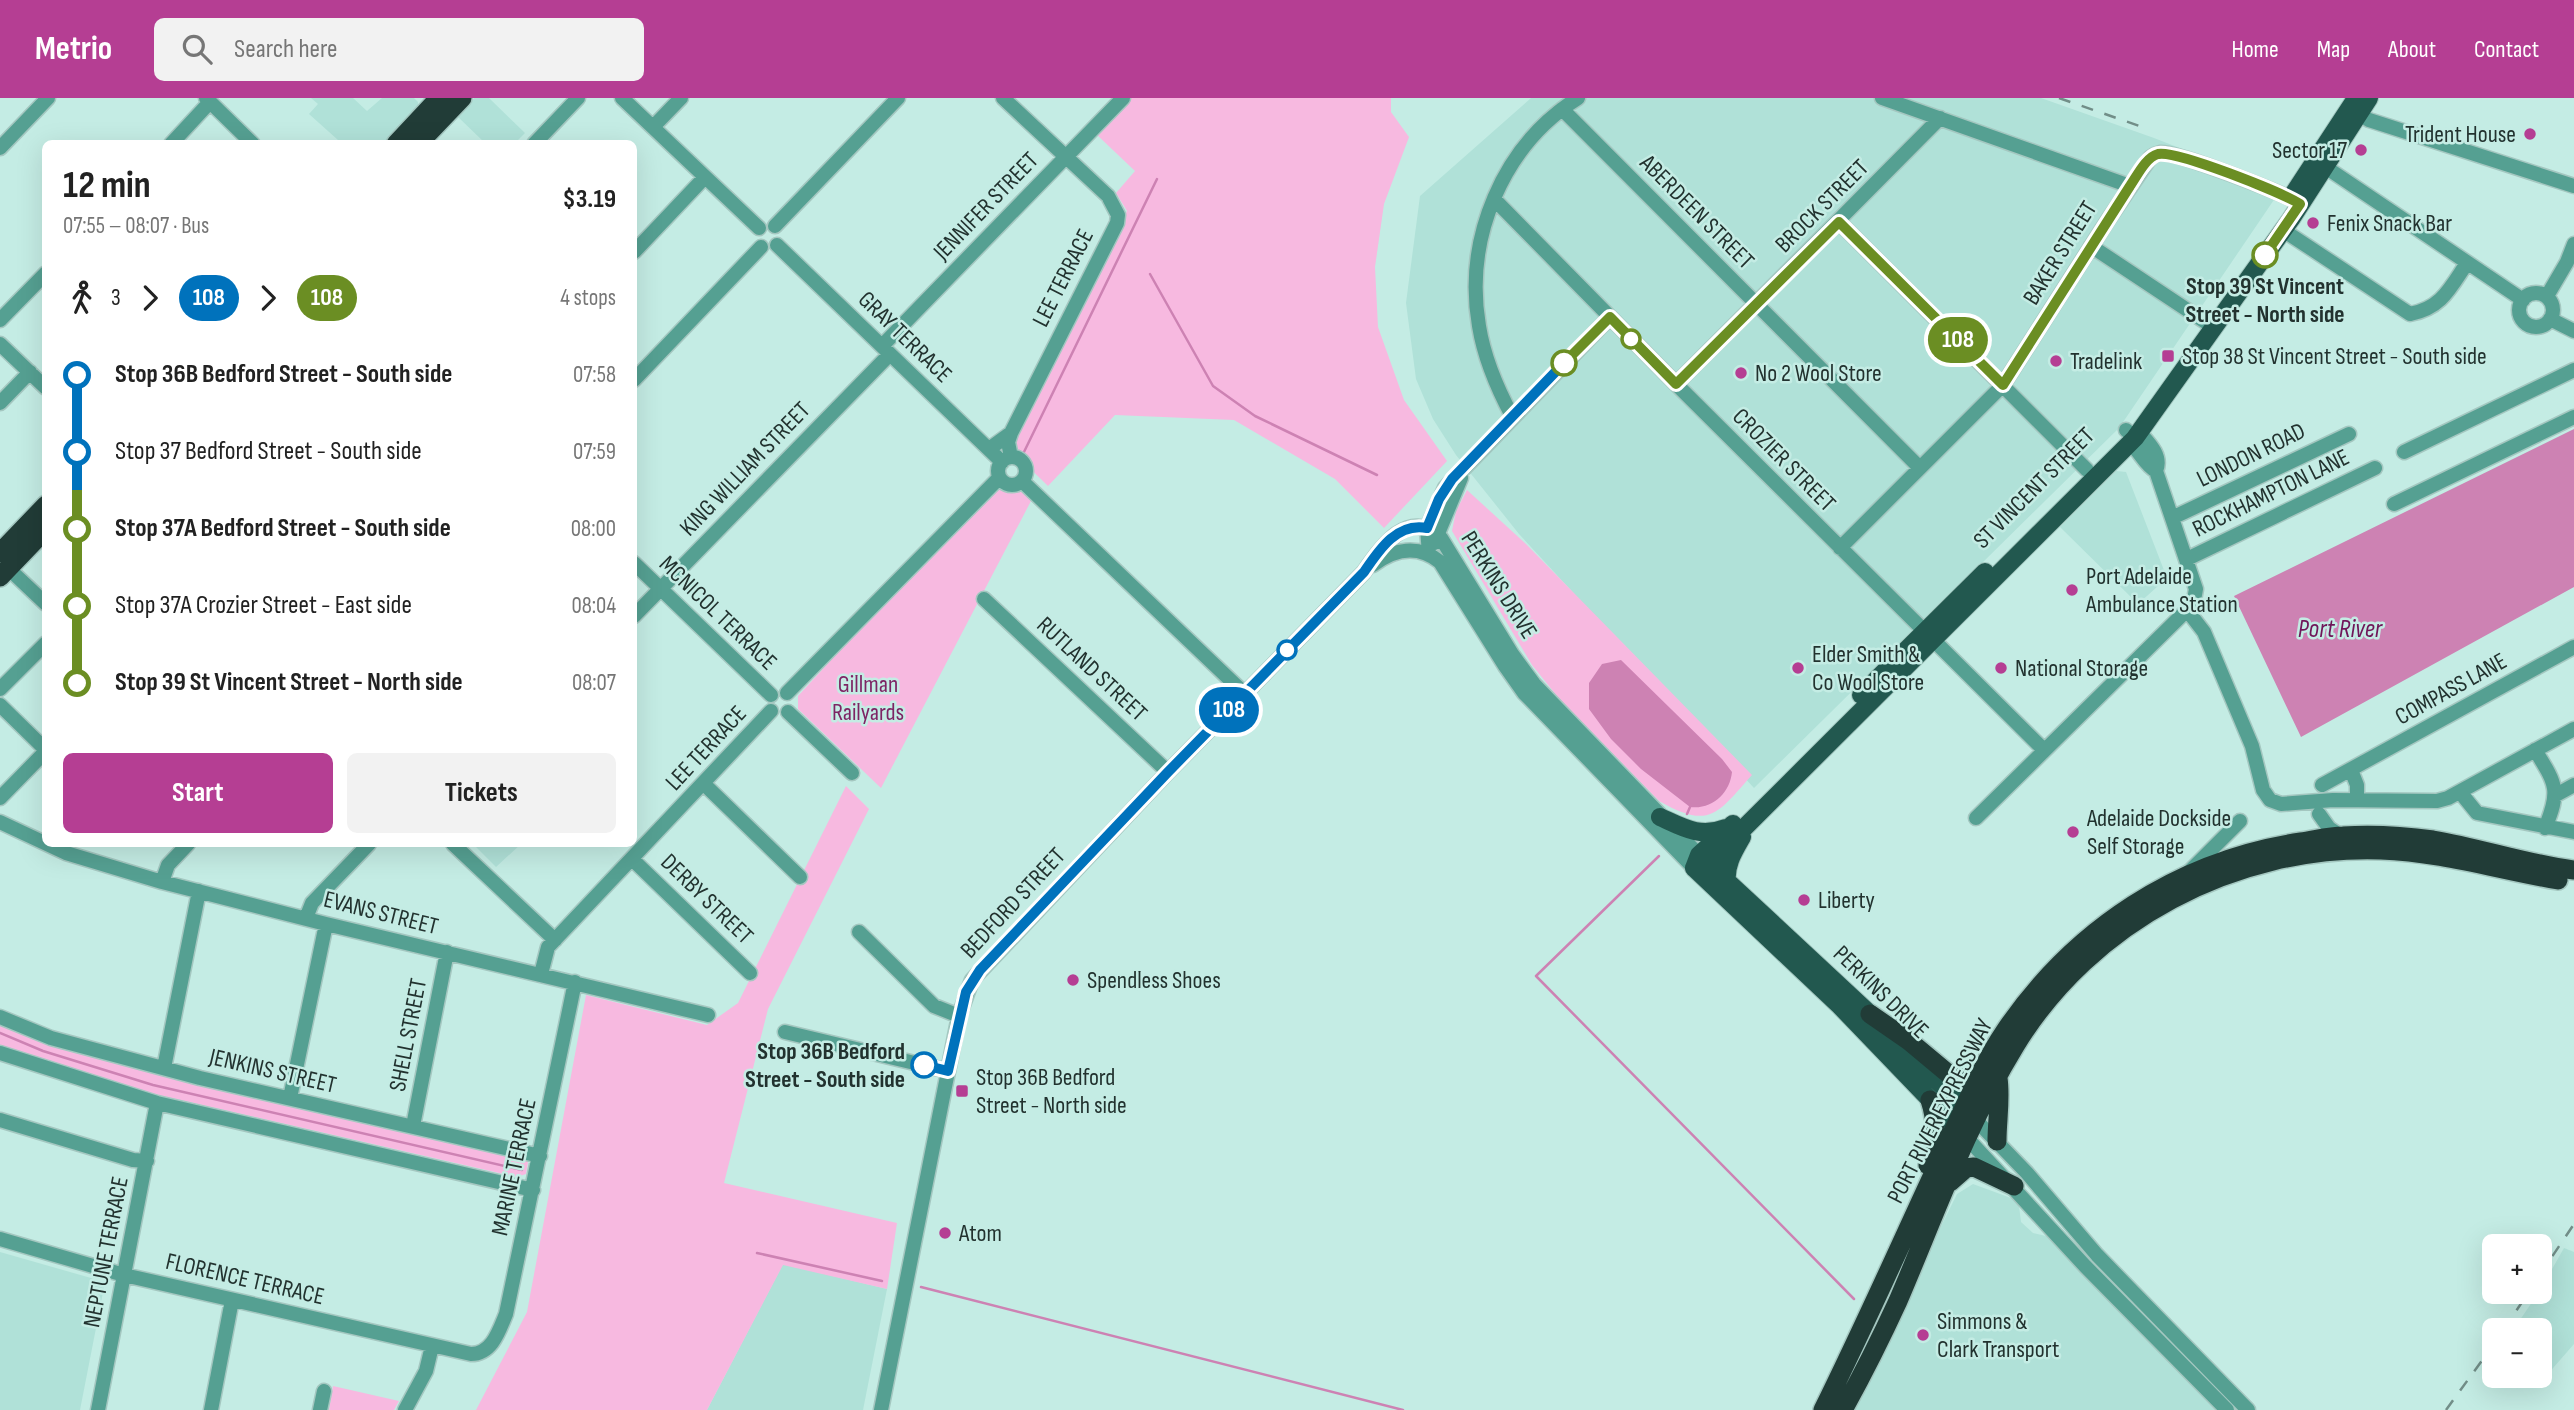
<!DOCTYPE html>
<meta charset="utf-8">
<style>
:root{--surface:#fff;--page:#f2f2f2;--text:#222;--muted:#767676;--accent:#b53e93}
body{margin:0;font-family:"Sofia Sans Condensed",sans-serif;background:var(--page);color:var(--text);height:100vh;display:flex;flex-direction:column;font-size:26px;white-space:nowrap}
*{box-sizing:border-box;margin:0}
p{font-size:23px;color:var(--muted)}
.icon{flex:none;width:38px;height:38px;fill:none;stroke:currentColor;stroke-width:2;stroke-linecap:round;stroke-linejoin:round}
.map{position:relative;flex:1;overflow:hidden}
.panel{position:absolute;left:42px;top:42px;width:595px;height:707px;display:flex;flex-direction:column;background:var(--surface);border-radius:10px;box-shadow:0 7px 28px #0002}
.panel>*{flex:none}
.badge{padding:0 14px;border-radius:23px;font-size:24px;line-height:46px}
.fabs{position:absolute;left:2482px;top:1136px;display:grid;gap:14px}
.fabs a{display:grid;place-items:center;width:70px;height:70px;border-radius:10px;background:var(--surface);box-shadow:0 7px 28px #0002;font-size:35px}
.map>.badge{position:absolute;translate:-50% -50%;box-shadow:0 0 0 4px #fff}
.legs{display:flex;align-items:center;gap:10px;height:77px;padding:0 21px;font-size:23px}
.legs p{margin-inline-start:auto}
.headline{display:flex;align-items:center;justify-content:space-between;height:119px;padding:0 21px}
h1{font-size:38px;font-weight:700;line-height:52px}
.action{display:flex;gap:14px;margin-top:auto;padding:14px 21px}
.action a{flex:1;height:80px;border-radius:10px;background:var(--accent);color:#fff;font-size:28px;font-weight:700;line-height:80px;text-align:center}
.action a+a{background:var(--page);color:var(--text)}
ul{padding:0 21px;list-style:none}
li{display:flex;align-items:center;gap:24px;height:77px;font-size:26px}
li i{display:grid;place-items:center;width:10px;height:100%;margin:0 9px;background:currentColor}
li i::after{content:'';width:18px;height:18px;margin:-9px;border:5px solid;border-radius:50%;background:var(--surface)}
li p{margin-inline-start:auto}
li:first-child i{background:linear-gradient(#0000 50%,currentColor 0)}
li:last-child i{background:linear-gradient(currentColor 50%,#0000 0)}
header{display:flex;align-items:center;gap:42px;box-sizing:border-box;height:98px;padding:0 35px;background:var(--accent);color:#fff}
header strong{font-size:33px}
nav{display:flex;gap:38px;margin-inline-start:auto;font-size:24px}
.search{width:490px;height:63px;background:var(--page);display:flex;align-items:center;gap:18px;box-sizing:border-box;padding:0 24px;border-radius:10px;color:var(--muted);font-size:26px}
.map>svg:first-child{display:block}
</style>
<header>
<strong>Metrio</strong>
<div class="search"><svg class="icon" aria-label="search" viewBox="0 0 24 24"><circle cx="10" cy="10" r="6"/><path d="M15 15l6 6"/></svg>Search here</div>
<nav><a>Home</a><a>Map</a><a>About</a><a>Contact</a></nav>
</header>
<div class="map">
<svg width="2574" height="1312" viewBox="0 0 2574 1312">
<rect width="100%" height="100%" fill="#c4ece4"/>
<!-- built -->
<path fill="#b0e1d8" d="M311 0H353L367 13 382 0H414L418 4V12L383 45H336L338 42 309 16 318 6Z
M474 0H489L525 35 515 45H485L457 18Z
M1531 0H2041L2154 40 2282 90 2119 330 1754 690 1519 436 1456 357 1433 321 1416 281 1406 205 1420 98Z
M2116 373 2126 374 2167 480 2138 506 2060 429Z
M473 746H521L496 769Z
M1973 1086 2011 1100 2019 1108 2021 1124 2033 1135 2046 1138 2216 1312H1850L1957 1096Z
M2564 1150 2574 1154V1246L2547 1277 2539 1273V1232H2513L2539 1194Z
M0 1154 105 1184 80 1312H0Z
M783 1166 887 1191 863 1312H707Z"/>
<!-- green -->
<path fill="#f7b9e0" d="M1129 0H1391V14L1409 39 1384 106 1375 169 1378 229 1404 302 1447 363 1384 430 1335 381 1234 322 1115 317 1048 388 1010 351 1127 113 1116 95 1135 73 1095 35Z
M996 383 1021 389 1031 403 881 690 798 611V598Z
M1467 392 1526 446 1752 677C1717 716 1710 732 1659 703L1561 603 1532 567 1452 433 1456 413Z
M846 688 869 711 768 911 724 1085 897 1125 887 1191 783 1167 707 1312H476L527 1214 586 897 707 927 738 905Z
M0 925 526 1061 528 1064 526 1076 517 1079 146 994 0 947Z
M333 1288 399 1303 394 1312H329Z"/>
<!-- water -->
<path fill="#cd82b3" d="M2574 331V489L2301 639 2234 498Z
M1621 562 1722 661 1732 674C1730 695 1712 712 1690 709L1641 671 1611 641 1589 611V585L1602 566Z"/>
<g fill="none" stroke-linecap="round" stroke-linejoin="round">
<!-- stream -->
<path stroke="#cd82b3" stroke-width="2.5" d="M1150 176 1213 288 1255 318 1377 377
M1023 356 1157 81
M1687 716 1690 709
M1659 758 1536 878 1854 1201
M0 935 43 953 153 987 522 1072
M757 1155 882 1183
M921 1189 1403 1312"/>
<!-- minor casing -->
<g stroke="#a4c7c0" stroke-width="17">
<path id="minor" d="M206 0 253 46
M622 0 759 130
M1003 0 1108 98 1118 117 1117 125 1011 335
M1882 0 2130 88
M1562 11 1919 369
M2351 11 2369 22 2574 88
M653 29 681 0
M171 46 210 4
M534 46 578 0
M0 50 48 0
M2318 64 2523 202
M1494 101 1674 284 2044 652
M1839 124 2087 372
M775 128 898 0
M2283 132 2410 216C2442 210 2450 190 2467 165
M777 147 1002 364
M2091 148 2213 229
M634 154 705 79
M2519 212a17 17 0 1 1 34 0a17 17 0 1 1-34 0Z
M2547 198 2567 164 2574 146
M2550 221 2574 233
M0 222 46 175
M0 246 46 290
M882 248 1123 0
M634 282 761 149
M1676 286 1940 20
M0 305 30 274
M1512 318C1497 290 1484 259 1479 228 1464 141 1502 48 1578 0
M2135 340 2133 348C2141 356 2146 368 2156 373
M989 351 1011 335 1008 344 1011 359
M2404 354 2574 272
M998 373a14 14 0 1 1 28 0a14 14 0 1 1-28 0Z
M1022 383 1245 596
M2394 406 2574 319
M2174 419 2349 336
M1434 445 1461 380
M1840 450 2003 287 2106 125 2150 60C2154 57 2155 56 2160 55 2179 54 2281 95 2300 105
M1429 456 1427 430 1445 390 1610 219
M2187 461 2375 370
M634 465 771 597
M1373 467C1394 451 1418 446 1440 464L1505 568 1524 595 1694 770
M8 470 46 506
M984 501 1168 674
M2187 512 2204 534 2252 648 2263 692 2270 702 2281 706 2333 702 2437 703 2448 700 2574 631
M634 518 890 256
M0 591 46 545
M787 595 999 380
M0 607 46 652
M788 614 852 675
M2535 652C2556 686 2561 692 2545 730
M2351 672 2357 687V702
M704 686 800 779
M2322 687 2574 549
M2460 694 2477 715 2574 734
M2556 697 2574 687
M0 700 46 653
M2319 716 2329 730 2341 738
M1976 720 2187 512 2194 502 2196 491 2156 373C2162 359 2151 347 2142 337L2135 340 2126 332
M0 724 66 755 162 784 326 826 708 917
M453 746 555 842
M632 761 750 875
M2188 775 2240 723
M162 784 168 767 188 746
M306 820 312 805 369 746
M859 834 934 908 959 918
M541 876 548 849 771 613
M0 919 51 940 200 980 540 1058
M785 934 948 973
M0 955 157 1005 533 1092
M164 970 199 793
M290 1000 326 826
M1971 1017 2027 1075 2097 1157 2248 1312
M0 1022 133 1062 147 1063
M413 1028 447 854
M1967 1040 2085 1168 2227 1312
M0 1141 124 1177 471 1256C492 1256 499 1233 506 1216L575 884
M98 1312 157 1005
M211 1312 232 1202
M320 1312 324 1293
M405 1312 426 1273 432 1248
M881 1312 959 918 972 882 1168 674 1364 474C1381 449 1409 409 1441 440L1512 556 1534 586 1699 757"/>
</g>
<!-- major casing -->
<g stroke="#a4c7c0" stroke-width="20">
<path id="major" d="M2294 95 2353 5
M1861 597 1985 474
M1660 719C1684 730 1700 740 1726 730
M1701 759 1870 916 1964 1010
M1694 770 1708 765 1742 732 2135 340 2291 121 2369 0
M1694 770 1699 757 1733 726
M1694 770 1840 908 1965 1038
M1727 784C1725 767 1734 753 1742 739"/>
</g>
<!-- highway casing -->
<g stroke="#a4c7c0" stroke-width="22">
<path id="highway" d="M396 46 439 0
M418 46 462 0
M0 455 46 407
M0 479 46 431
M1870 916 1909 943 1951 978 1962 980 1981 975
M1997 1043C1997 1022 2001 1001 1998 980
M1928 1067C1936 1046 1937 1023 1930 1002
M1950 1084 1966 1070 1974 1069 2014 1088
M1823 1312C1867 1223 1907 1132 1949 1042 1967 1005 1982 967 2005 933 2074 831 2179 762 2301 744 2315 742 2329 738 2343 738 2373 736 2404 738 2433 742 2481 750 2526 766 2574 772
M1843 1312C1863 1276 1881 1240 1898 1203 1935 1117 1966 1028 2015 948 2091 823 2235 747 2381 752 2441 754 2499 772 2558 782"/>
</g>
<!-- minor -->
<use href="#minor" stroke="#55a092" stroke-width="14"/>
<!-- major -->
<use href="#major" stroke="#22584f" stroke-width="18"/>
<!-- highway -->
<use href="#highway" stroke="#213c37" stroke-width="19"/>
<!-- rail -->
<path stroke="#728e88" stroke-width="2.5" stroke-dasharray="12 12" stroke-linecap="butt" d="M2059 0 2148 31
M2539 1178 2574 1126
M2503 1232 2529 1194
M2446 1312 2494 1246"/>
</g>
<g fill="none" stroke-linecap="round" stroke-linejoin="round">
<!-- line-1 casing -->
<g stroke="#fff" stroke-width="16">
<path id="line-1" d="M924 967 948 973 966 894 980 872 1168 674 1364 474C1379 452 1397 424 1427 430L1439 401 1452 381 1564 265"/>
</g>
<!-- line-2 casing -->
<g stroke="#fff" stroke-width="16">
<path id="line-2" d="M1564 265 1610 219 1676 286 1839 124 2003 287 2130 88C2137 78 2146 59 2158 56 2176 52 2281 94 2300 106L2265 157"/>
</g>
<!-- line-1 -->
<use href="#line-1" stroke="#0072bc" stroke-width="10"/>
<!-- line-2 -->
<use href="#line-2" stroke="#6b8e23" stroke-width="10"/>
</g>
<!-- markers -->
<g fill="#b53e93" stroke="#c4ece4" stroke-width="2.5">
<circle cx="2530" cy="36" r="7"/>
<circle cx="2361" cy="52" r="7"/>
<circle cx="2313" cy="125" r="7"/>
<rect x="2161" y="251" width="14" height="14" rx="3.5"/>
<circle cx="2056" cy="263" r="7"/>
<circle cx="1741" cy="275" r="7"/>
<circle cx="2072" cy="492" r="7"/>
<circle cx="1798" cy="570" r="7"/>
<circle cx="2001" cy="570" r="7"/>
<circle cx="2073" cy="734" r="7"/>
<circle cx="1804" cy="802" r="7"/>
<circle cx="1073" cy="882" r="7"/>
<rect x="955" y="986" width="14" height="14" rx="3.5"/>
<circle cx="945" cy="1135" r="7"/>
<circle cx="1923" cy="1237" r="7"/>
</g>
<g fill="#fff" stroke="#6b8e23" stroke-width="3.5">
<circle cx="2265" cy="157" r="12"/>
<circle cx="1631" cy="241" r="9"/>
<circle cx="1564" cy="265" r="12"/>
</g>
<g fill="#fff" stroke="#0072bc" stroke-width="3.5">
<circle cx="1287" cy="552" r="9"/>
<circle cx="924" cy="967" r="12"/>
</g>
<g text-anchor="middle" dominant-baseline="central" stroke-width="5" stroke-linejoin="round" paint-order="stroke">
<!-- poi labels -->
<g font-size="24" fill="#22322f" stroke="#c4ece4" text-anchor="start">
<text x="2516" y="36" text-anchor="end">Trident House</text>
<text x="2347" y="52" text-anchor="end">Sector 17</text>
<text x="2327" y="125">Fenix Snack Bar</text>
<text x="2182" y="258">Stop 38 St Vincent Street - South side</text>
<text x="2070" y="263">Tradelink</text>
<text x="1755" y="275">No 2 Wool Store</text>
<text x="2086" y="478">Port Adelaide<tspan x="2086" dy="28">Ambulance Station</tspan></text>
<text x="1812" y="556">Elder Smith &amp;<tspan x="1812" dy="28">Co Wool Store</tspan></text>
<text x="2015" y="570">National Storage</text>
<text x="2087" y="720">Adelaide Dockside<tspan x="2087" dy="28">Self Storage</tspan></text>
<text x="1818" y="802">Liberty</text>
<text x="1087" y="882">Spendless Shoes</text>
<text x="976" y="979">Stop 36B Bedford<tspan x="976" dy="28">Street - North side</tspan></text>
<text x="959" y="1135">Atom</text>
<text x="1937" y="1223">Simmons &amp;<tspan x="1937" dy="28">Clark Transport</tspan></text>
</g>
<!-- street labels -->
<g font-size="24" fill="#22322f" stroke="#c4ece4">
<text transform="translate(986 108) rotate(-46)">JENNIFER STREET</text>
<text transform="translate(1822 108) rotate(-45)">BROCK STREET</text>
<text transform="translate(1697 114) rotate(45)">ABERDEEN STREET</text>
<text transform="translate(2060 155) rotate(-58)">BAKER STREET</text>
<text transform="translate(1063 180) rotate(-63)">LEE TERRACE</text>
<text transform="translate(905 239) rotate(44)">GRAY TERRACE</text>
<text transform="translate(2251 357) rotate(-26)">LONDON ROAD</text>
<text transform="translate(1784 362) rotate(45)">CROZIER STREET</text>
<text transform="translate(745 371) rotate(-46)">KING WILLIAM STREET</text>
<text transform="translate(2034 390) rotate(-45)">ST VINCENT STREET</text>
<text transform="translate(2271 395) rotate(-26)">ROCKHAMPTON LANE</text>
<text transform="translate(1499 487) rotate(58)">PERKINS DRIVE</text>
<text transform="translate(718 515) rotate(44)">MCNICOL TERRACE</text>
<text transform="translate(1092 571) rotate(43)">RUTLAND STREET</text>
<text transform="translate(2451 591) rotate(-29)">COMPASS LANE</text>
<text transform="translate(706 650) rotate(-47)">LEE TERRACE</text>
<text transform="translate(707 801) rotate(44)">DERBY STREET</text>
<text transform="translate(1013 805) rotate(-47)">BEDFORD STREET</text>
<text transform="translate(381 815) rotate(14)">EVANS STREET</text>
<text transform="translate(1881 894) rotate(44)">PERKINS DRIVE</text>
<text transform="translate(408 937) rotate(-79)">SHELL STREET</text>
<text transform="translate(273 973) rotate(13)">JENKINS STREET</text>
<text transform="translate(1940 1013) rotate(-63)">PORT RIVER EXPRESSWAY</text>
<text transform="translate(514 1069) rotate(-78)">MARINE TERRACE</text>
<text transform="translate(106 1154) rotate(-79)">NEPTUNE TERRACE</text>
<text transform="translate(245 1181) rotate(13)">FLORENCE TERRACE</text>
</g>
<!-- stop labels -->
<g font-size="24" font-weight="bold" fill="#22322f" stroke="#c4ece4">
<text x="2265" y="188">Stop 39 St Vincent<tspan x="2265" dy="28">Street - North side</tspan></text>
<text x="905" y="953" text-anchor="end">Stop 36B Bedford<tspan x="905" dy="28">Street - South side</tspan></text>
</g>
<!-- park labels -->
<g font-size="24" fill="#7d2464" stroke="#c4ece4">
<text x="868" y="586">Gillman<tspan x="868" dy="28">Railyards</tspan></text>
</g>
<!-- water labels -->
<g font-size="26" font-style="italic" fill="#701659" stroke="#c4ece4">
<text x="2340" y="531">Port River</text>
</g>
</g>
</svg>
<div class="fabs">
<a>+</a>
<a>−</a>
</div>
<b class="badge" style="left:1229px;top:612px;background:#0072bc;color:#fff">108</b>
<b class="badge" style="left:1958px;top:242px;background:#6b8e23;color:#fff">108</b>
<section class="panel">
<div class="headline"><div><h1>12 min</h1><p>07:55 – 08:07 · Bus</p></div><b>$3.19</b></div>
<div class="legs"><svg class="icon" aria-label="walk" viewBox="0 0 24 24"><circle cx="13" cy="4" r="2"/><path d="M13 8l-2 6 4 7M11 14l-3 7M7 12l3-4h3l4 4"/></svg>3<svg class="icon" aria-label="forward" viewBox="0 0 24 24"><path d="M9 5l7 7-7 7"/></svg><b class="badge" style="background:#0072bc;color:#fff">108</b><svg class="icon" aria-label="forward" viewBox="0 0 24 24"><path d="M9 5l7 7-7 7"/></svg><b class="badge" style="background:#6b8e23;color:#fff">108</b><p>4 stops</p></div>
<ul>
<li><i style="color:#0072bc"></i><b>Stop 36B Bedford Street - South side</b><p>07:58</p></li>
<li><i style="color:#0072bc"></i><span>Stop 37 Bedford Street - South side</span><p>07:59</p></li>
<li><i style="color:#6b8e23"></i><b>Stop 37A Bedford Street - South side</b><p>08:00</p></li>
<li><i style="color:#6b8e23"></i><span>Stop 37A Crozier Street - East side</span><p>08:04</p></li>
<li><i style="color:#6b8e23"></i><b>Stop 39 St Vincent Street - North side</b><p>08:07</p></li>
</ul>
<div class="action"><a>Start</a><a>Tickets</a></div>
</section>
</div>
